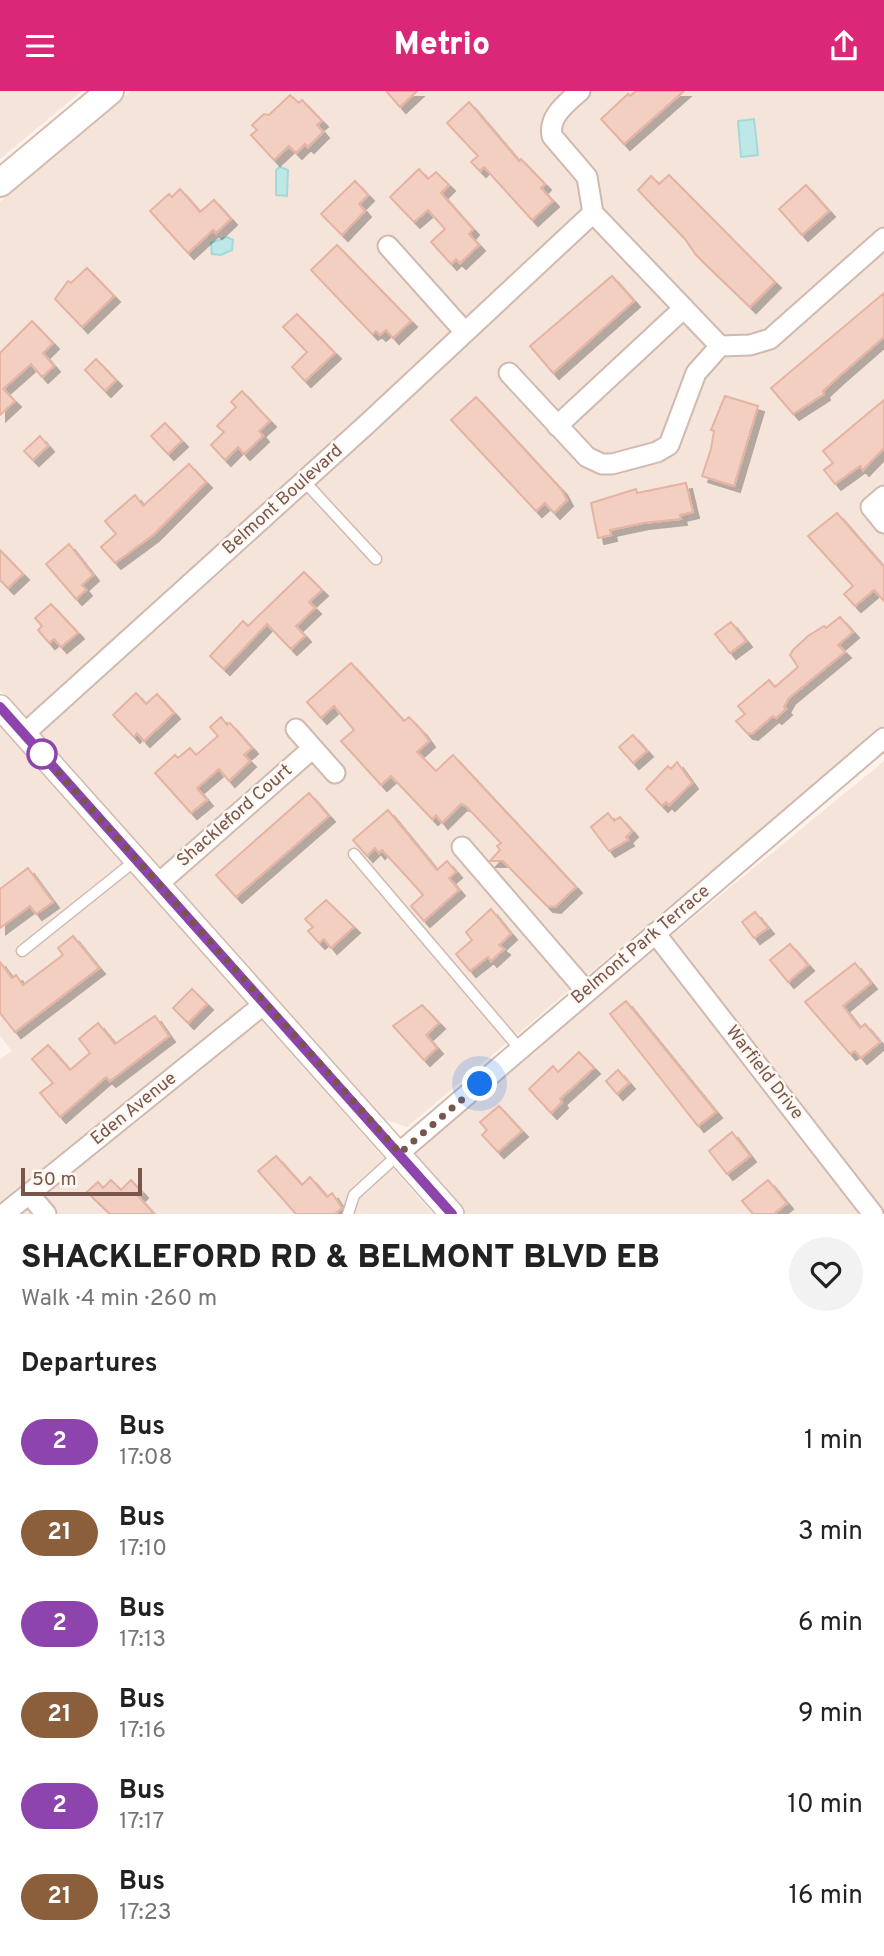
<!DOCTYPE html>
<meta charset="utf-8">
<style>
:root{--surface:#fff;--page:#f2f2f2;--text:#222;--muted:#767676;--accent:#db2777}
body{margin:0;font-family:Overpass,sans-serif;background:var(--page);color:var(--text);height:100vh;display:flex;flex-direction:column;font-size:26px;white-space:nowrap}
*{box-sizing:border-box;margin:0}
p{font-size:23px;color:var(--muted)}
.icon{flex:none;width:38px;height:38px;fill:none;stroke:currentColor;stroke-width:2;stroke-linecap:round;stroke-linejoin:round}
.map{position:relative;height:1123px;overflow:hidden}
.sheet{display:flex;flex-direction:column;background:var(--surface);flex:1}
.sheet>*{flex:none}
.badge{padding:0 14px;border-radius:23px;font-size:24px;line-height:46px}
.scale{position:absolute;left:21px;bottom:18px;width:121px;box-sizing:border-box;padding-left:7px;border:4px solid #79564c;border-top:0;font-size:19px;line-height:24px;white-space:nowrap;color:#79564c;-webkit-text-stroke:5px #fff8f2;paint-order:stroke}
.you{position:absolute;width:35px;height:35px;margin:-18px;border:5px solid #fff;border-radius:50%;background:#1a73e8;box-shadow:0 0 0 10px #1a73e833}
.map>.badge{position:absolute;translate:-50% -50%;box-shadow:0 0 0 4px #fff}
h2{padding:0 21px;font-size:26px;line-height:63px}
.round{display:grid;place-items:center;flex:none;width:74px;height:74px;border-radius:37px;background:var(--page)}
.summary{display:flex;align-items:center;justify-content:space-between;height:119px;padding:0 21px}
h1{font-size:33px;font-weight:800;line-height:52px}
ul{padding:0;list-style:none}
li{display:flex;align-items:center;gap:21px;height:91px;padding:0 21px}
li div{flex:1}
li b{display:block;font-size:26px}
li em{font-style:normal}
li .badge{min-width:77px;font-weight:700;text-align:center}
header{display:flex;justify-content:space-between;align-items:center;height:91px;padding:0 21px;background:var(--accent);color:#fff;font-size:32px;font-weight:800}
.map>svg:first-child{display:block}
</style>
<header><svg class="icon" aria-label="menu" viewBox="0 0 24 24"><path d="M4 6h16M4 12h16M4 18h16"/></svg>Metrio<svg class="icon" aria-label="share" viewBox="0 0 24 24"><path d="M12 15V3M7 8l5-5 5 5M5 13v7h14v-7"/></svg></header>
<div class="map">
<svg width="884" height="1123" viewBox="0 0 884 1123">
<defs>
<filter id="shadow"><feDropShadow dx="6" dy="6" stdDeviation="0" flood-color="#0004"/></filter>
</defs>
<rect width="100%" height="100%" fill="#fdf3eb"/>
<!-- residential -->
<path fill="#f5e4d9" d="M0 0H82L0 68Z
M131 0H884V634L407 1036 378 1026 0 599V111Z
M0 629 177 832 433 1123H0V968L12 960 0 945Z
M884 670V1123H462L415 1067 421 1050Z"/>
<!-- water -->
<path fill="#bee7e8" stroke="#a4d8da" stroke-width="2" d="M754 28 758 64 741 66 738 30Z
M280 76 288 79 287 105 276 104V79Z
M227 146 233 149 232 159 221 164 212 163 211 152Z"/>
<!-- building -->
<path fill="#f3cfc2" stroke="#e6b3a2" stroke-width="2" filter="url(#shadow)" d="M386 0H417L400 16Z
M636 0H684L624 53 601 28 628 3 630 5Z
M290 4 299 12 302 9 322 30 317 34 323 41 308 56 305 53 296 62 289 55 274 69 251 44 257 39 252 34 264 23 269 24Z
M469 11 519 70 521 68 545 93 541 97 553 110 532 129 484 76 480 80 471 71 478 65 447 32Z
M419 78 428 88 436 81 449 94 441 102 473 138 469 143 479 154 460 172 456 168 451 173 431 151 445 138 428 119 414 131 390 106Z
M669 84 775 191 750 216 696 164 685 148 638 99 651 85 659 93Z
M355 90 368 104 359 113 365 120 342 144 321 123Z
M806 94 829 120 802 144 779 118Z
M180 98 200 121 214 109 231 128 216 142 213 139 188 162 150 120 169 103 172 106Z
M337 154 411 230 393 247 386 239 380 244 376 240 372 243 311 179Z
M87 177 114 205 82 236 55 208 68 190 71 192Z
M612 185 634 210 553 282 530 255Z
M884 202V246L837 287 823 300 824 303 793 323 771 297Z
M297 223 335 262 305 290 292 276 307 261 283 236Z
M32 230 53 252 43 262 54 275 42 286 31 273 3 298 15 310 0 324V262Z
M96 268 116 289 105 300 85 279Z
M242 300 270 330 259 340 263 345 244 363 238 356 225 369 211 354 224 341 217 335 236 316 231 311Z
M725 305 758 315 734 395 702 385 711 358 714 340 711 339Z
M476 306 561 398 567 409 554 422 545 412 536 420 451 329Z
M884 309V357L863 379 860 375 835 393 824 379 833 372 823 360Z
M165 332 182 350 168 363 151 345Z
M40 345 48 355 33 369 24 360Z
M189 373 206 391 153 444 115 472 101 456 116 443 105 430 135 404 143 415Z
M686 392 693 421 680 424 681 428 643 432 610 439 611 444 598 447 591 412 636 398 637 402Z
M837 422 884 476V510L874 499 855 515 844 503 853 495 808 445Z
M69 453 93 484 82 494 86 499 76 508 46 473Z
M0 459 23 483 8 497 0 489Z
M304 481 322 499 309 511 315 517 296 535 305 545 291 558 267 533 224 578 210 565 243 530 248 535Z
M51 513 78 542 61 556 54 548 49 552 38 539 42 535 35 527Z
M840 526 853 541 838 554 845 561 789 607 784 616 786 618 776 627 773 625 752 643 747 642 736 630 745 623 738 615 769 589 775 596 798 576 790 564 793 559 808 545 824 535 826 537Z
M731 531 746 550 730 562 715 543Z
M351 572 404 630 409 626 421 639 429 650 417 661 436 680 453 664 576 796 555 816 547 815 503 770H490L500 759 497 755 501 752 466 715 461 713 442 732 436 724 432 728 391 685 381 694 341 650 354 639 334 615 321 627 307 611Z
M136 602 146 613 157 603 174 622 144 650 137 642 134 646 113 624Z
M221 626 227 634 230 632 252 657 244 664 250 670 229 690 219 678 197 697 207 709 191 722 155 682 175 664 178 667 190 657 196 664 218 645 210 636Z
M633 644 647 660 633 672 619 656Z
M677 671 692 692 669 714 666 711 662 715 646 698 668 675 671 678Z
M309 702 329 725 236 806 216 784Z
M388 719 437 779 447 770 456 781 449 787 459 799 424 830 411 815 423 804 407 786 382 759 379 762 375 757 367 765 353 749Z
M608 722 614 730 620 726 632 740 626 746 628 749 609 760 591 736Z
M28 777 53 811 36 823 30 815 0 837V798Z
M326 809 354 836 331 857 324 848 319 852 308 840 313 836 305 828Z
M491 818 511 843 499 854 504 858 491 870 488 866 470 880 456 863 472 849 466 841Z
M755 821 768 837 754 847 742 831Z
M73 845 99 877 15 941 0 922V871L12 887 16 884 23 894 63 864 58 857Z
M790 853 808 874 788 891 770 869Z
M855 872 871 892 843 915 860 937 865 933 880 951 861 967 855 960 850 963 805 911Z
M192 898 207 913 188 932 173 917Z
M626 910 716 1021 698 1035 610 923Z
M422 914 439 932 426 944 437 957 424 969 393 935Z
M155 925 169 945 110 990 106 986 60 1026 40 1002 53 992 32 968 48 954 70 979 90 962 79 948 98 932 115 953Z
M579 961 594 977 560 1008 562 1011 551 1022 529 998 553 975 558 981Z
M618 979 629 992 617 1003 606 990Z
M499 1015 522 1040 498 1061 482 1044 487 1039 480 1031Z
M732 1041 750 1065 727 1083 709 1060Z
M276 1065 302 1094 310 1086 327 1106 332 1102 342 1117 335 1123H296L258 1080Z
M111 1089 121 1099 131 1089 142 1101 138 1105 154 1123H110L87 1101 98 1091 103 1097Z
M768 1089 787 1112 774 1123H753L742 1110Z"/>
<g fill="none" stroke-linecap="round" stroke-linejoin="round">
<!-- service casing -->
<g stroke="#d0b9af" stroke-width="13">
<path id="service" d="M304 390 376 468
M354 763 520 958
M22 860 136 769
M348 1123 354 1104 399 1063"/>
</g>
<!-- minor casing -->
<g stroke="#d0b9af" stroke-width="23">
<path id="minor" d="M580 0C567 12 548 25 552 45L587 86 593 122 720 255
M388 155 464 240
M509 282 587 366 602 373H612L657 361 669 354 696 282 720 255 750 254 770 248 884 147
M557 335 684 217
M884 405 871 416 884 432
M296 638 335 682
M24 643 367 333 593 122
M462 756 586 900
M158 793 313 657
M655 842 873 1123
M399 1062 884 647
M30 1104 46 1123
M4 1123 264 913"/>
</g>
<!-- tertiary casing -->
<g stroke="#d0b9af" stroke-width="26">
<path id="tertiary" d="M0 616 452 1123"/>
</g>
<!-- secondary casing -->
<g stroke="#d6bbaf" stroke-width="30">
<path id="secondary" d="M0 92 110 0"/>
</g>
<!-- service -->
<use href="#service" stroke="#fff" stroke-width="10"/>
<!-- minor -->
<use href="#minor" stroke="#fff" stroke-width="19"/>
<!-- tertiary -->
<use href="#tertiary" stroke="#fff" stroke-width="23"/>
<!-- secondary -->
<use href="#secondary" stroke="#fff" stroke-width="26"/>
</g>
<g fill="none" stroke-linecap="round" stroke-linejoin="round">
<!-- line casing -->
<g stroke="#fff" stroke-width="16">
<path id="line" d="M0 616 452 1123"/>
</g>
<!-- line -->
<use href="#line" stroke="#8e44ad" stroke-width="10"/>
<!-- walk -->
<path stroke="#79564c" stroke-width="7" stroke-dasharray="0 12.6" d="M42 663 400 1062 480 993"/>
</g>
<!-- markers -->
<circle fill="#fff" stroke="#8e44ad" stroke-width="3.5" cx="42" cy="663" r="14"/>
<g text-anchor="middle" dominant-baseline="central" stroke-width="5" stroke-linejoin="round" paint-order="stroke">
<!-- street labels -->
<g font-size="18" fill="#79564c" stroke="#fff8f2">
<text transform="translate(283 409) rotate(-42)">Belmont Boulevard</text>
<text transform="translate(235 725) rotate(-41)">Shackleford Court</text>
<text transform="translate(641 854) rotate(-40)">Belmont Park Terrace</text>
<text transform="translate(764 982) rotate(52)">Warfield Drive</text>
<text transform="translate(134 1018) rotate(-39)">Eden Avenue</text>
</g>
</g>
</svg>
<div class="scale">50 m</div>
<div class="you" style="left:480px;top:993px"></div>
</div>
<section class="sheet">
<div class="summary"><div><h1>SHACKLEFORD RD &amp; BELMONT BLVD EB</h1><p>Walk · 4 min · 260 m</p></div><a class="round"><svg class="icon" aria-label="heart" viewBox="0 0 24 24"><path d="M12 20l-8-8c-3-5 5-10 8-4 3-6 11-1 8 4z"/></svg></a></div>
<h2>Departures</h2>
<ul>
<li><span class="badge" style="background:#8e44ad;color:#fff">2</span><div><b>Bus</b><p>17:08</p></div><em>1 min</em></li>
<li><span class="badge" style="background:#8b5e3c;color:#fff">21</span><div><b>Bus</b><p>17:10</p></div><em>3 min</em></li>
<li><span class="badge" style="background:#8e44ad;color:#fff">2</span><div><b>Bus</b><p>17:13</p></div><em>6 min</em></li>
<li><span class="badge" style="background:#8b5e3c;color:#fff">21</span><div><b>Bus</b><p>17:16</p></div><em>9 min</em></li>
<li><span class="badge" style="background:#8e44ad;color:#fff">2</span><div><b>Bus</b><p>17:17</p></div><em>10 min</em></li>
<li><span class="badge" style="background:#8b5e3c;color:#fff">21</span><div><b>Bus</b><p>17:23</p></div><em>16 min</em></li>
</ul>
</section>
